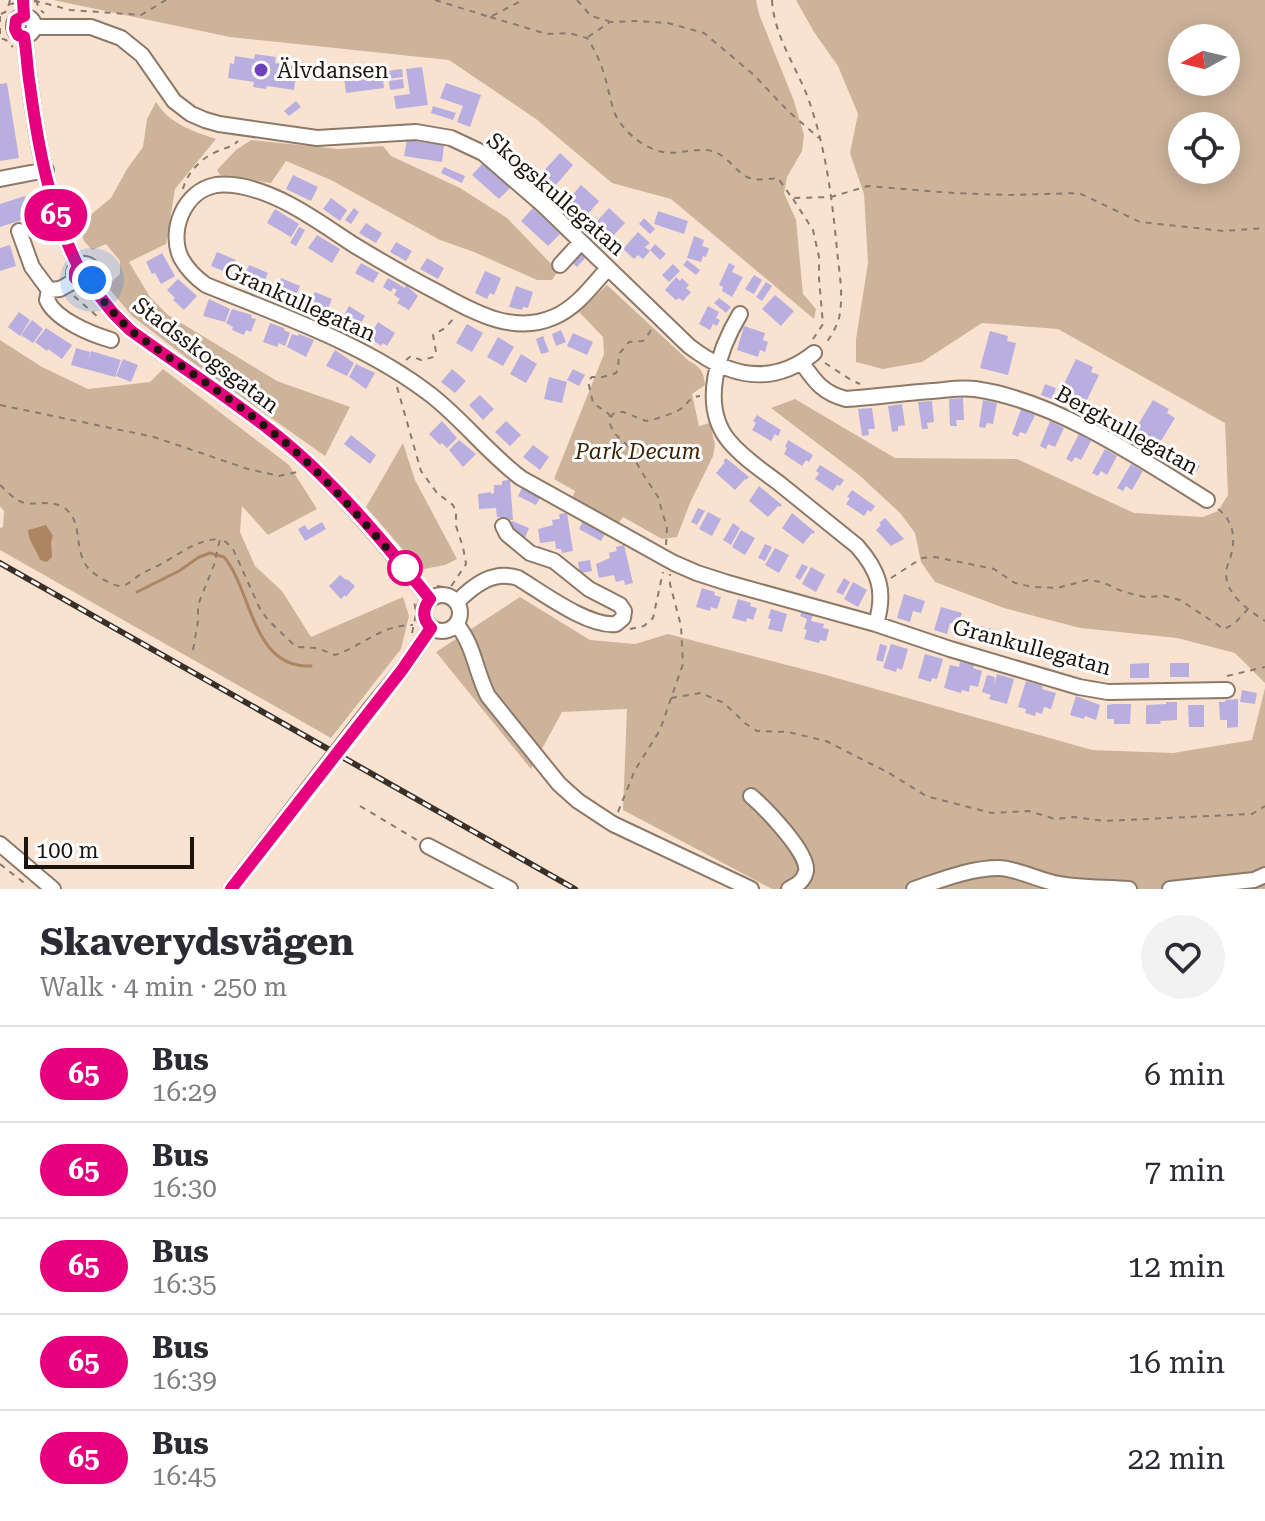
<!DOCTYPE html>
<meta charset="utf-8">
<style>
:root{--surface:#fff;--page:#f2f2f3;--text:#2b2b33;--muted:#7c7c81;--line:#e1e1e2}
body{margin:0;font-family:"Roboto Serif",serif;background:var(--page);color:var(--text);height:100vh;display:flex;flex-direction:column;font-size:30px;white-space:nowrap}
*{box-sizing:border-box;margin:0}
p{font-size:26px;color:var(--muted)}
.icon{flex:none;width:44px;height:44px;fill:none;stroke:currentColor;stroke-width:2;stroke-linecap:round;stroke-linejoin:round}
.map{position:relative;height:889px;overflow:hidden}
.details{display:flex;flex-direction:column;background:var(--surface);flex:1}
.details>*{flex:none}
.badge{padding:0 16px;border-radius:26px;font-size:28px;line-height:52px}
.needle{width:52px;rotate:262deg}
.controls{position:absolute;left:1168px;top:24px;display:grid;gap:16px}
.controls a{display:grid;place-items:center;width:72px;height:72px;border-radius:50%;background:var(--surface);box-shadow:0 4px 20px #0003;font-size:40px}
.scale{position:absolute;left:24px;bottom:20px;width:170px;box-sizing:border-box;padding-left:8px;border:4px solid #1c140d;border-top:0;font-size:22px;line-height:28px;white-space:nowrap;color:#1c140d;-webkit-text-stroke:6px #fff;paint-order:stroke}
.you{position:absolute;width:40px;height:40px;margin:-20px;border:6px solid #fff;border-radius:50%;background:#1a73e8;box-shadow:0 0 0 12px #1a73e833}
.map>.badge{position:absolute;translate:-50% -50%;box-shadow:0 0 0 4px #fff}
.round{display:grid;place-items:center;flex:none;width:84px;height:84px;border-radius:42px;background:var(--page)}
.headline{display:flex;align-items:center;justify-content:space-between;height:136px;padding:0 40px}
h1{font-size:38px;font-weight:700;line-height:60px}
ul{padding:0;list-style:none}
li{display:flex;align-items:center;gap:24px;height:96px;padding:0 40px;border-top:2px solid var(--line)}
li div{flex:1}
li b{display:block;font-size:30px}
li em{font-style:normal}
li .badge{min-width:88px;font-weight:700;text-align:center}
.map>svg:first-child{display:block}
</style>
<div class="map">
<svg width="1265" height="889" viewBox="0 0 1265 889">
<rect width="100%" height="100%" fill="#f9e3d0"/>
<!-- green -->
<path fill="#ceb39b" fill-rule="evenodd" d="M53 0H756L759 14 794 101 804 135 802 151 787 177 784 193 796 220 803 294 816 309 814 319 671 199 612 183 536 119 449 60 230 37Z
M796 0H1265V683L1235 653 1177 638 1080 628 1004 608 935 582 921 562 915 533 900 513 859 475 771 408 795 399 895 458 1017 459 1134 513 1203 517 1218 511 1228 495 1225 423 1058 329 982 323 922 362 883 369 856 362V339L868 263 864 194 850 153 858 114 838 66 814 32ZM1182 38H1226V82H1182ZM1182 126H1226V170H1182Z
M156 102C170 124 192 131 216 139L175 189 166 244 129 262 150 297 168 315 277 381 350 407 325 456 188 359 132 316 107 286 120 274V261L106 244 92 250 84 241 80 228 82 222 111 198 127 169 143 147 147 119Z
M251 140 338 149 383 146 391 156 460 188 507 218 558 271 552 280H537L474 252 440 240 331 180 286 161 271 183 220 175 217 170 236 150Z
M607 285 689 361C701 367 704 373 705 385L692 394 699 426 710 423 715 445 713 456 690 503 677 537 662 539 623 517 617 525 572 498 575 491 554 479 604 354 603 337 579 312Z
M0 340 42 367 88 389 150 382 163 369 289 465 317 509 268 535 242 506 240 532 255 566 282 591 311 637 403 597 409 616 401 649 331 738 0 550V528L3 527 4 511 0 506Z
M403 443 415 480 457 559 445 565 424 569 412 560 366 507Z
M520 597 590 640 635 644 668 634 826 675 1092 750 1173 753 1252 740 1265 688V889H772L623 810 627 709 562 712 531 769 436 652Z"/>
<!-- water -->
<path fill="#ad8562" d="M46 525 53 536 51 542 52 557 47 562 40 560C37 550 28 541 28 530Z"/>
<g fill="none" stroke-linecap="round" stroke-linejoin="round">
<!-- stream -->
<path stroke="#ad8562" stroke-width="3" d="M137 592 179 571 199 557 210 553 224 557C252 590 252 669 311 666"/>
</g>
<!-- building -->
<path fill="#b8aedf" d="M255 54 276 57 275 63 293 66 292 75H296L294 90 267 86 266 89 253 87 254 82 228 78 230 63 234 64 235 56 254 59Z
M422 67 428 105 396 109 394 96 410 94 406 69Z
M402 69 403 77 388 79 387 71Z
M382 72 384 88 346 93 344 77Z
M403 79 404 88 390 90 389 81Z
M7 83 19 158 0 161V84Z
M446 83 481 95 470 127 457 122 463 106 440 98Z
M296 101 301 107 289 116 284 111Z
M433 106 456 113 453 120 431 113Z
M407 140 444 145 442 162 404 156Z
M560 153 573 165 555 186 541 174Z
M484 162 511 187 499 199 472 175Z
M444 167 465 176 462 183 441 173Z
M293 175 318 187 311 201 286 189Z
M581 185 599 201 587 215 569 199Z
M25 196 31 217 0 227V204Z
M331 198 347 210 340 221 323 209Z
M354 208 359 212 351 224 345 220Z
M533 208 560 234 548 246 521 221Z
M609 208 625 223 612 237 596 222Z
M275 209 299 224 291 237 267 223Z
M658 211 688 221 684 234 654 224Z
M644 218 655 229 650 234 639 224Z
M366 223 382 233 376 243 359 233Z
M299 227 305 230 296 246 290 243Z
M638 232 650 243 645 247 650 251 643 259 638 255 634 259 623 249Z
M317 235 340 249 332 263 308 248Z
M694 236 704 240 702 246 709 248 706 257 703 256 701 262 687 258Z
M396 242 412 251 406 261 390 252Z
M655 244 666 254 660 260 650 250Z
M10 245 16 266 0 271V248Z
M580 250 587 256 577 267 570 261Z
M217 252 236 260 230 274 211 266Z
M162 253 175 276 161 284 155 273 152 274 146 262Z
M427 258 444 268 438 279 420 269Z
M687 260 700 270 696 275 683 265Z
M361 263 379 273 373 283 355 273Z
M729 263 735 266 732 272 743 277 732 297 722 291 723 287 719 285Z
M673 264 680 271 669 282 662 275Z
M249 265 268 273 262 287 243 279Z
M485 271 501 278 494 295 490 293 487 299 475 293Z
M754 275 762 280 754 294 745 289Z
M676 277 680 281 682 278 689 285 686 288 691 292 683 301 679 298 676 300 665 290Z
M281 278 300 286 294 300 275 292Z
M388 278 405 288 406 285 418 296 409 310 397 303 400 299 394 295 397 290 393 288 391 292 383 287Z
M178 279 197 296 184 310 173 300 175 298 167 290Z
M766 282 772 286 762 301 756 297Z
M516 286 533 292 528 308 523 307 522 310 509 307Z
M315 292 332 299 326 313 309 306Z
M775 295 794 311 781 326 762 309Z
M719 298 731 307 726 313 714 303Z
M209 299 230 309 225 322 203 316Z
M349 306 365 316 357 330 341 321Z
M708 306 719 312 716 318 720 320 717 326 713 324 710 330 699 324Z
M232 309 252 315 251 318 256 319 251 332 246 330 244 335 232 330 233 327 226 323Z
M19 312 30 320 20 336 8 327Z
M32 320 43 329 33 343 21 335Z
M378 322 395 333 387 346 383 343 381 346 371 339 372 337 370 336Z
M270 323 284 328V330L290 333 285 346 279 343 277 347 263 342Z
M467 324 483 333 472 352 456 343Z
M744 326 765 333 763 340 768 342 765 352 760 350 758 357 737 350Z
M46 328 72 345 62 359 48 349 47 351 35 342Z
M561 330 566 342 556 346 552 334Z
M990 331 1008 336 1007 341 1016 343 1008 375 980 368Z
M573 333 593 342 587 355 567 346Z
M292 334 298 336 299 334 314 340 306 357 287 347Z
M543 336 549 352 541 354 536 339Z
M498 337 514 347 503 366 487 357Z
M76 348 90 352 88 361 91 351 121 360 115 377 71 365Z
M335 350 354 363 347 376 326 366Z
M521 354 537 364 526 383 510 374Z
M123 359 138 365 131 382 116 376Z
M1076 359 1093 367 1091 372 1099 375 1085 404 1060 392Z
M356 364 375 373 366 389 349 377Z
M452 369 466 381 455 393 441 382Z
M573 369 585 375 579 386 567 380Z
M549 377 567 382 562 403 544 399Z
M1045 384 1056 388 1052 399 1041 395Z
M480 395 494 409 483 420 469 405Z
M963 398 964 420H956L957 426H950L949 399Z
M983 400 997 403 993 424 987 423 985 428 979 427Z
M1153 400 1169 409 1167 413 1175 418 1158 446 1134 431Z
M932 401 934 422 927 423 928 429H922L918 402Z
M902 404 905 425 898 426V431L892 432 888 406Z
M872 408 875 429H868L869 435 862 436 858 409Z
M1021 409 1035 415 1026 434 1020 432 1018 437 1012 434Z
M757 415 781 430 778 436 775 434 771 441 752 430 756 423 753 421Z
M442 421 457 438 447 448 442 443 440 445 429 434Z
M506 421 521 435 510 446 495 432Z
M1050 421 1064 428 1055 447 1048 444 1046 449 1040 446Z
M1119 421 1130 427 1124 437 1113 431Z
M1079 434 1091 441 1081 460 1075 457 1072 462 1066 459Z
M351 435 376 455 370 464 344 444Z
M459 440 476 454 463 467 449 450Z
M788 440 813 455 809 462 806 460 802 466 784 454 787 448 785 447Z
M533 445 549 457 540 470 523 457Z
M1105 449 1117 456 1107 475 1101 471 1098 476 1092 473Z
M726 458 749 477 746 480 745 479 735 490 716 473 725 462 723 461Z
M1192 461 1200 466 1192 478 1184 473Z
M1131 464 1143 471 1132 490 1126 486 1123 491 1117 488Z
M820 465 844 480 840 486 837 485 833 491 815 479 819 473 816 471Z
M510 480 513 520 503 521V517H497L496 508 479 509 478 494 491 492V494L494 493V485H502V481Z
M523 486 541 496 536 505 518 496Z
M759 486 782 505 780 507 778 506 768 517 749 501Z
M852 490 875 506 871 512 868 510 864 516 846 504 850 498 847 497Z
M698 508 705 511 697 525 691 522Z
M708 512 721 519 712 536 699 529Z
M567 513 573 551 562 553 561 549H556L555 541 540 543 538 529 553 525 552 520 560 519 559 514Z
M792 513 815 532 813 534 812 533 803 544 782 528Z
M885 518 904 539 891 546 876 530 881 525 879 523Z
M512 521 529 528 525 538 508 530Z
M583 521 606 532 601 541 579 529Z
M322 522 326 529 305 541 298 529 305 525 308 530Z
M733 523 740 528 731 545 723 540Z
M741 530 755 538 745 555 732 547Z
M765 544 772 547 765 561 758 558Z
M624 545 633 583 625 585 624 580 616 582 614 575 599 578 596 564 610 558 609 553 617 551 616 547Z
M775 548 789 555 779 573 765 565Z
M590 560 592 571 580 573 578 562Z
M802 564 808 567 800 580 795 577Z
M811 567 825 575 816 592 802 584Z
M340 575 346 580 347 579 355 586 346 597 345 595 341 599 329 586Z
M844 578 850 582 843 595 836 592Z
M853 582 867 590 858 607 844 599Z
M702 588 715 592 714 595 721 597 717 609 711 607 710 611 696 607Z
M904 594 925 601 921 613 913 611 910 622 897 618Z
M738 599 751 603 750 606 757 608 753 620 747 618 746 622 732 618Z
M941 607 962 613 958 626 950 623 947 634 934 630Z
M771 609 787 614 782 632 768 629 771 619 768 618Z
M802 611 813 614 811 621 824 624 823 628 829 629 826 641 820 640 819 643 804 639 807 630 804 629 807 619 800 616Z
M977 625 996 630 992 644 974 639Z
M1013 636 1031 641 1026 655 1008 649Z
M880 644 887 646 883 662 876 660Z
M891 644 908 649 902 670 897 668 896 672 883 668Z
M1049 647 1067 652 1063 666 1045 661Z
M925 654 943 659 937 679 932 678 931 682 918 678Z
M1090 658 1108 661 1105 676 1087 672Z
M960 662 974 665 973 668 982 671 978 687 970 685 969 692 962 690 961 693 944 688 950 665 959 667Z
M1149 663V678H1130V664Z
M1170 663H1189V677H1170Z
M997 674 1014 679 1007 704 989 699 991 695 982 692 987 675 995 677 994 686Z
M1026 681 1043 686 1042 689 1056 693 1051 709 1044 707 1042 714 1036 712 1035 716 1025 713 1026 709 1018 707Z
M1242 690 1257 693 1255 704 1240 702Z
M1076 696 1100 705 1096 720 1085 716 1084 719 1070 715Z
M1238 699V727L1227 728V720H1220L1219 702H1225V700Z
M1166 702H1177V720L1160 721 1161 724H1146V705L1166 704Z
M1114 704H1131L1130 724H1114V719H1107V705Z
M1188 705H1204V727H1189Z"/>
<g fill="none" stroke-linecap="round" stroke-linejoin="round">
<!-- minor casing -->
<g stroke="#8d7968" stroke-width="18">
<path id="minor" d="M14 26a10 10 0 1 1 20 0a10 10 0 1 1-20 0Z
M35 27H91L121 38 142 55 174 101 191 114 205 120 219 124 317 138 416 132 451 138 483 153 543 205 689 346C729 377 772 387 814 353
M24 37C27 53 27 70 30 86 38 148 50 211 78 266
M0 179 46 170
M19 231 32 267 49 290 60 289 76 280
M74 274a10 10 0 1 1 20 0a10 10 0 1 1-20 0Z
M560 265 581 242
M608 268C592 286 576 308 554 317 513 335 474 312 439 293 410 278 382 262 354 245 319 222 282 194 240 186 233 185 223 184 216 185 184 191 168 231 181 258 187 269 196 278 206 285 282 316 365 344 431 395 463 420 488 453 521 478L674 563 697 573 728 583 876 624 950 649 1079 687 1108 692 1227 690
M89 283 113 313 130 330C178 365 229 397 275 434 333 480 383 542 430 599
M49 290 47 300C56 320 91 334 111 340
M740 314C719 349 699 405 729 441 743 458 763 471 780 484 806 505 831 525 857 546 879 571 886 591 876 624
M802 363C815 382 823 393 846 399 875 397 903 393 932 391 946 390 961 387 975 389 1054 400 1140 458 1207 500
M424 613a18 18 0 1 1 36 0a18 18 0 1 1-36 0Z
M457 602C474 585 493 570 518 578 543 593 588 627 616 624L623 618 624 611 620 605 589 589 554 561 530 553 507 534 503 526
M457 625C474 645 476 673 488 696L559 784 578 801 613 824 751 889
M371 708 402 670 431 628
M751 796C765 808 809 853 806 871 804 881 797 885 789 889
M0 844 53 889
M428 846 510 889
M231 889 302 797
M914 889C941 880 970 868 999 868 1014 868 1037 879 1054 883 1078 888 1103 887 1129 889
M1170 889 1254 880 1265 875"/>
</g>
<!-- path -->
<path stroke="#897a6e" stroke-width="2" stroke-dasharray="6 6" stroke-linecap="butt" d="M36 0 39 9 44 13
M435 0 490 17 523 0
M577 0 591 16 609 21
M772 0C774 36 796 66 808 98 826 148 832 198 837 250 839 272 844 295 839 318 836 328 831 337 824 345
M10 4 36 1 70 10 141 15 166 0
M1 14 7 11 10 0
M0 16V38L6 40 13 47
M490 17 547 34 569 33 587 38C598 54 604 71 608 89 610 97 612 106 615 114 623 131 643 148 663 152 679 155 696 147 712 151 727 155 735 171 747 177 757 181 768 179 778 178L792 198 831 197 868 186 953 193 1007 195 1079 193 1140 222 1224 231 1265 228
M588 37 610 22 636 21 668 23 704 33 754 75 787 110 819 138
M183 189C186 175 200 159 214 153 223 148 231 148 238 141
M793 199 813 230 819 257V279L823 324 813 339
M27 222 43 217
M74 296 99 318
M406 360 411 356 421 360 434 357 436 352 433 335 445 328 455 317
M825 363 851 380 860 384
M397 387 421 471 437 493 453 505 456 512V526L463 547 466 564 450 588
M0 405 154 437 248 469 279 476 297 472
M610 417 609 414 593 403 588 381 592 377H603L616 373 618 369 619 354 629 342 643 341 650 332 651 328
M0 485C8 492 15 501 25 503 40 505 54 499 67 510 84 525 72 555 92 572 99 577 111 585 120 586 128 586 134 578 141 574 148 570 156 567 163 563 182 552 197 540 219 539
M1218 509C1233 520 1236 538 1231 555 1230 561 1226 567 1226 573 1226 596 1249 610 1265 621
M666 545 667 528 658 497 641 471 628 446 614 433 610 424 612 415 616 412H623L646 421C656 419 669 415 679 410 688 405 688 397 700 396
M891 578 922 558 935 557 994 569 1015 583 1033 587 1057 588 1088 580 1102 582 1124 592 1145 597 1164 596 1180 600 1224 629 1234 624 1248 609
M437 586 450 588
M630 629 644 626 653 618 663 572
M412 633 416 614 414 600
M193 650 198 621V605L214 565 220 539 226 542 233 549 260 609 268 620 293 644 298 647 317 648 335 655C363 646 380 625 413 625
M1227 676 1265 667
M671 698 701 693 724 703 746 724 757 731 788 732 826 741 889 773 926 796 992 813 1029 811 1055 819 1074 817 1104 821 1252 814 1265 806
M360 806 417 840
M618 812 635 770 660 730 683 664 681 626 670 584V574
M0 864 28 886"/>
<!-- minor -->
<use href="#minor" stroke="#fff" stroke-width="14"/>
<!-- rail casing -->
<g stroke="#3a3027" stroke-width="6">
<path id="rail" d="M0 563 575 889"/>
</g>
<!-- rail -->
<use href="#rail" stroke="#fff" stroke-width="3" stroke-dasharray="9" stroke-linecap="butt"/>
<!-- minor-bridge casing -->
<g stroke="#8d7968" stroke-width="18" stroke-linecap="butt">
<path id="minor-bridge" d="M302 797 371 708"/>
</g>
<!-- minor-bridge -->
<use href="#minor-bridge" stroke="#fff" stroke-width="14"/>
</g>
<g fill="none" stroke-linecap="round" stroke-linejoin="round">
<!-- line casing -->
<g stroke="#fff" stroke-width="18">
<path id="line" d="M23 0 24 16 16 20 15 29 18 35 24 37C27 53 27 70 30 86 38 147 50 211 78 266L75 272V278L81 284 89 283 113 313 130 330C178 365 229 397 275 434 333 480 384 542 430 599 422 609 422 619 431 628L402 670 231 889"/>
</g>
<!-- line -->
<use href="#line" stroke="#e6007e" stroke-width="12"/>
<!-- walk -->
<path stroke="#1c140d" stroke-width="8" stroke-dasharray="0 14.4" d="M92 280 89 283C102 300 115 315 130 330 178 365 230 397 276 435 325 474 363 523 405 568"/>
</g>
<!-- markers -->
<circle fill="#6b42ba" stroke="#fff" stroke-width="3" cx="261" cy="70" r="8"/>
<circle fill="#fff" stroke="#e6007e" stroke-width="4" cx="405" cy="568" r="16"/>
<g text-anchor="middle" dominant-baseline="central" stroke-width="6" stroke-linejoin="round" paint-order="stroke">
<!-- poi labels -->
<g font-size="22" fill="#1c140d" stroke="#fff" text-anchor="start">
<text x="277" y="70">Älvdansen</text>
</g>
<!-- street labels -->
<g font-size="22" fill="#1c140d" stroke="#fff">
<text transform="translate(556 194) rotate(41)">Skogskullegatan</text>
<text transform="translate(300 302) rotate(24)">Grankullegatan</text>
<text transform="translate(206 355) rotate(37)">Stadsskogsgatan</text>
<text transform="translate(1127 430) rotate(29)">Bergkullegatan</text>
<text transform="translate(1032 647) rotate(15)">Grankullegatan</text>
</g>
<!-- park labels -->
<g font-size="22" font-style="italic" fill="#3d2204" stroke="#fff">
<text x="638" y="451">Park Decum</text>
</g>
</g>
</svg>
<div class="controls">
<a><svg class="needle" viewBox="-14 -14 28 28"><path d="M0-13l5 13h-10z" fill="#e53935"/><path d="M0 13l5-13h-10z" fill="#7c7c81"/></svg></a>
<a><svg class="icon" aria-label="locate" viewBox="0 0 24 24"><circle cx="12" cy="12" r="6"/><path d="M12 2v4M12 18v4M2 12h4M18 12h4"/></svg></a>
</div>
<div class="scale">100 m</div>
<div class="you" style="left:92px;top:280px"></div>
<b class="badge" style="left:56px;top:215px;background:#e6007e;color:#fff">65</b>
</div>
<section class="details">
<div class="headline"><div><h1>Skaverydsvägen</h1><p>Walk · 4 min · 250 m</p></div><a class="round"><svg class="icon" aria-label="heart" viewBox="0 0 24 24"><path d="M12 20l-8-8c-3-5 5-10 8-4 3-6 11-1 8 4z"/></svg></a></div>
<ul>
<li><span class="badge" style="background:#e6007e;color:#fff">65</span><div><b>Bus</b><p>16:29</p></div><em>6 min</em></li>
<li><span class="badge" style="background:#e6007e;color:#fff">65</span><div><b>Bus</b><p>16:30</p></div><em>7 min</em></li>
<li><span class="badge" style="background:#e6007e;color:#fff">65</span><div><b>Bus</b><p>16:35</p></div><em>12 min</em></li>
<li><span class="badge" style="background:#e6007e;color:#fff">65</span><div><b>Bus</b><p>16:39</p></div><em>16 min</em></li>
<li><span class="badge" style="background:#e6007e;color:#fff">65</span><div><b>Bus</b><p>16:45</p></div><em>22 min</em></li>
</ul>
</section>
